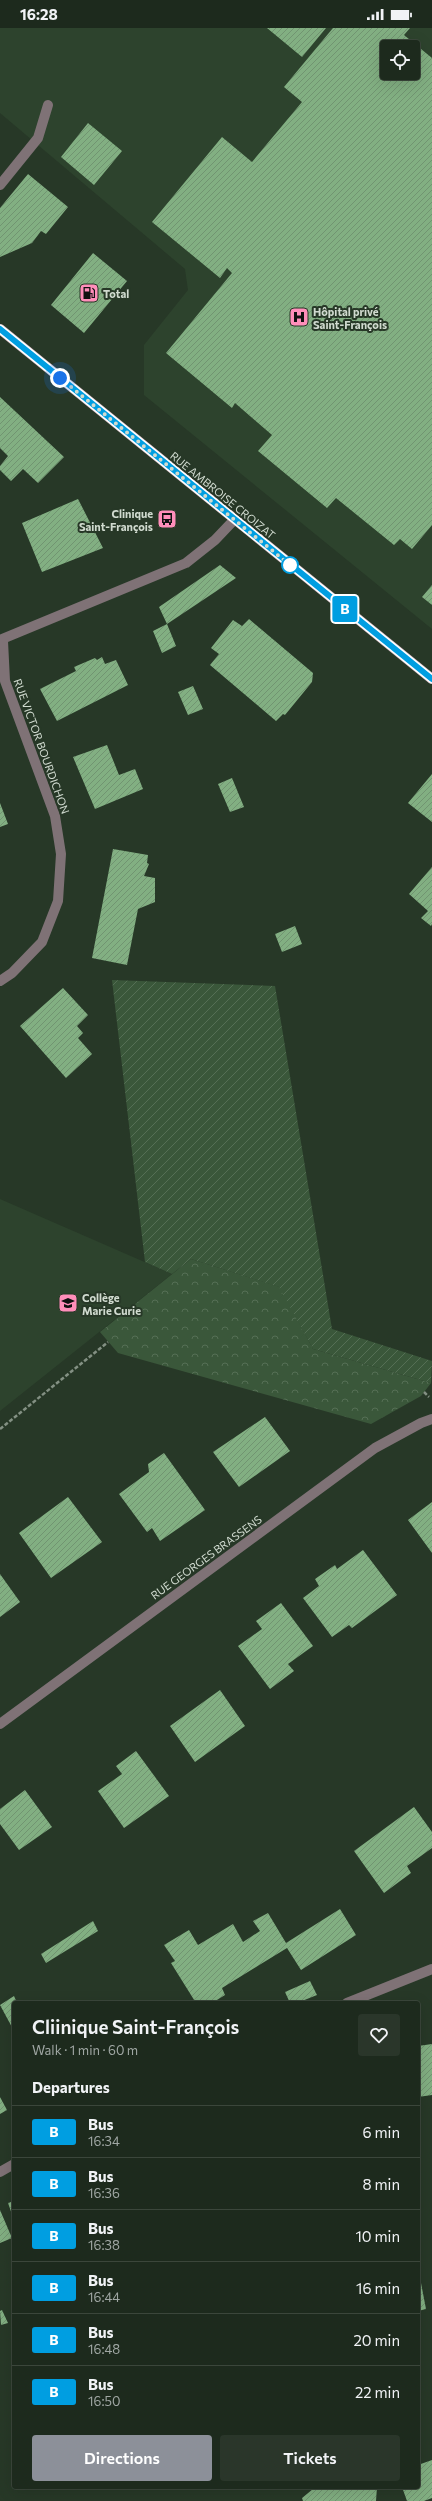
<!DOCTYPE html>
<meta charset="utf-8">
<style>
:root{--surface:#1d2a1d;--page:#2a362a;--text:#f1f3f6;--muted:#a0a7a4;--line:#3b463b;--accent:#8c9099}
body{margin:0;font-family:Commissioner,sans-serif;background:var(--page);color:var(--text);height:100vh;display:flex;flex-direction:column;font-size:15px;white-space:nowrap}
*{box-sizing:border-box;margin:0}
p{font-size:13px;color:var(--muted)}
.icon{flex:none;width:22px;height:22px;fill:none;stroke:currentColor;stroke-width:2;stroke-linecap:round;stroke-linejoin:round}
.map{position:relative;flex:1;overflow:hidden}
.panel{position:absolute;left:12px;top:1973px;width:408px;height:488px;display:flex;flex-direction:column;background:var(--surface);border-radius:4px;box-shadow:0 4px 16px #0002,0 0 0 1px var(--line)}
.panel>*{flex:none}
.badge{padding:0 8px;border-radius:3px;font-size:14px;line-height:26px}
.tools{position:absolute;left:380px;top:12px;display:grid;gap:8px}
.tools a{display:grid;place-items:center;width:40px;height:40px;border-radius:4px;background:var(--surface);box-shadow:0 4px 16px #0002,0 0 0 1px var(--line);font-size:20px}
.you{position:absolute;width:20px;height:20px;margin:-10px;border:3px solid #fff;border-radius:50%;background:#1a73e8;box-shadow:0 0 0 6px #1a73e833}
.map>.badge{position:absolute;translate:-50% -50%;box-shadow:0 0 0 2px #fff}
h2{padding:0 20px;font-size:15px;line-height:36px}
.round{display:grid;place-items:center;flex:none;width:42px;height:42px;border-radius:4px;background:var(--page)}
.summary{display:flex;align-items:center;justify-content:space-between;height:68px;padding:0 20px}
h1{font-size:19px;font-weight:600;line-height:30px}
.cta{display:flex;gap:8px;margin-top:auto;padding:8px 20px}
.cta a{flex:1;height:46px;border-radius:4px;background:var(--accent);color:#fff;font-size:16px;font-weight:600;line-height:46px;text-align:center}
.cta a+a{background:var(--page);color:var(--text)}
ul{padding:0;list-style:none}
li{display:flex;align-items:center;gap:12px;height:52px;padding:0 20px;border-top:1px solid var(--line)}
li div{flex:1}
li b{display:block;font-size:15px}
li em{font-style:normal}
li .badge{min-width:44px;font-weight:700;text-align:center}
.status{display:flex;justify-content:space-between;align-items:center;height:28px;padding:0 20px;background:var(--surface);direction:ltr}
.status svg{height:11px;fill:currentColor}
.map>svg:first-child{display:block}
</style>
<div class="status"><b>16:28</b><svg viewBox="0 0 49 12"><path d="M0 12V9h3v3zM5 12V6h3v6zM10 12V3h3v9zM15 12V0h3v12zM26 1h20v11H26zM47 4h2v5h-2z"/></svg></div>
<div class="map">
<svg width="432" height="2473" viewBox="0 0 432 2473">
<defs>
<pattern id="forest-crowns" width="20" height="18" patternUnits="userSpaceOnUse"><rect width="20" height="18" fill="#3a573a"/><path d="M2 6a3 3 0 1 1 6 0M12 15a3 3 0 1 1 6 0" fill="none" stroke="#556f55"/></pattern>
<pattern id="garden-furrows" width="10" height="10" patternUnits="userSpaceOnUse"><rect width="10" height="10" fill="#3a573a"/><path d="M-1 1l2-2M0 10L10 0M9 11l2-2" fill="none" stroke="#556f55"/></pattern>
<pattern id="building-hatch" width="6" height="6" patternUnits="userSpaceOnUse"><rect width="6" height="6" fill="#82af82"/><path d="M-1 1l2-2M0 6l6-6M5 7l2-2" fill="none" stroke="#719471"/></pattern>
</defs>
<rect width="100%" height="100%" fill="#273827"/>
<!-- built -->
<path fill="#2d432d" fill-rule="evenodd" d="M0 0H432V601L144 367V317L188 262 185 241 0 85ZM387 19H413V45H387Z
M0 1171 172 1246 0 1383Z"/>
<!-- forest -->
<path fill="url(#forest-crowns)" d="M191 1231 280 1259 313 1321 431 1355 421 1368 371 1396 118 1325 100 1304Z"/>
<!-- garden -->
<path fill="url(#garden-furrows)" d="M112 952 275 958 332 1301 432 1333 431 1355 313 1321 279 1259 191 1231 172 1246 145 1234Z"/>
<!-- building -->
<path fill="url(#building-hatch)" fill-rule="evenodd" d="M267 0H326L302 29Z
M333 0H410L404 7 432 30V497L412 521 400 511 394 517 336 470 327 480 258 423 272 407 235 375 232 380 166 325 232 245 227 240 220 250 152 194 222 109 252 134 302 74 284 59ZM387 19H413V45H387Z
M88 95 122 123 94 157 61 129Z
M28 146 68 179 46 206 41 203 32 215 0 229V180Z
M93 225 127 253 84 305 51 277Z
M0 369 64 429 38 455 23 441 11 453 0 442V438L8 428 0 420Z
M78 471 103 520 42 544 22 495Z
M220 537 236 550 167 596 159 579Z
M432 557V577L422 569Z
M249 591 313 645 312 654 285 687 283 686 276 693 210 637 219 626 211 620 233 592 242 598Z
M167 596 176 618 162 625 153 603Z
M102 629 105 636 116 632 128 657 57 693 40 661 76 643 74 639 95 630 97 632Z
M193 658 203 681 188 687 178 664Z
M107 717 119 747 135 741 143 761 95 781 73 729Z
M432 746V794L408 775Z
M232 750 244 779 230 784 218 756Z
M0 775 8 796 0 799Z
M113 821 148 827 147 835 149 836 144 848 155 850V874L138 881 127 937 92 930Z
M432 839V896L431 898 421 890 428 883 409 866Z
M295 898 302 916 282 924 275 906Z
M63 960 88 987 77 998 83 1005 78 1010 92 1026 66 1050 20 998Z
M265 1389 290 1423 239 1459 213 1424Z
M164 1425 205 1482 160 1513 152 1500 147 1504 119 1466 149 1444 148 1436Z
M68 1469 102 1514 51 1550 19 1505Z
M432 1474V1525L408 1492Z
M363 1522 397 1567 352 1600 349 1597 332 1609 303 1570 319 1558 315 1551 335 1537 337 1541Z
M0 1546 20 1574 0 1589Z
M281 1575 313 1618 288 1636 294 1643 270 1661 238 1618 262 1601 256 1593Z
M220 1662 245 1698 195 1734 170 1698Z
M136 1723 169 1768 124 1800 98 1763 122 1746 116 1738Z
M25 1762 52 1799 19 1822 0 1796V1781Z
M414 1779 432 1804V1820L407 1838 411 1845 384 1865 354 1823Z
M340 1881 356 1907 301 1942 287 1920 222 1960 225 1967 212 1975H196L171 1935 175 1933 164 1917 189 1902 198 1917 233 1896 243 1914 260 1903 253 1893 268 1885 286 1915Z
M93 1893 98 1903 46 1935 41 1926Z
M310 1953 317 1967 297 1975H290L285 1964Z
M14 1968 17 1975H14V2003L0 1977Z
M432 2016V2067L418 2069V2018Z
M0 2069 7 2082 0 2086Z
M14 2173V2192L8 2175Z
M0 2182 12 2210 0 2215Z
M421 2255 426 2281 418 2283V2256Z
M2 2282 8 2295 1 2297 0 2283Z
M432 2432V2470L424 2473H407L402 2459H418V2437Z
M324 2459H377L376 2473H303L302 2470 313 2461 324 2462Z"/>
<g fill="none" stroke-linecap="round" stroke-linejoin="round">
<!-- path -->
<path stroke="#839083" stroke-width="2.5" stroke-dasharray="4 2" stroke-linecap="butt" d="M424 1364 429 1369
M0 1401 108 1314"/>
<!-- minor -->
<path stroke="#7f7276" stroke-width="10" d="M0 157 38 110 48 77
M0 612 186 535 215 512 234 492
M0 953 12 945 42 914 58 873 61 826 55 788 5 653 3 613
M0 1696 375 1420 421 1395 432 1391
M347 1975 432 1941
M0 2144 14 2136"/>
<!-- major -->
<path stroke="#cab1b9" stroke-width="10" d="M0 301 432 651"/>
</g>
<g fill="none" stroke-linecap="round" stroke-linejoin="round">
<!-- line casing -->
<g stroke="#fff" stroke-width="9">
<path id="line" d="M0 301 432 651"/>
</g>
<!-- line -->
<use href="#line" stroke="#009ee1" stroke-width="6"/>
<!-- walk -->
<path stroke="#d0dacf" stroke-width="4" stroke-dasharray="0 7.2" d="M60 350 290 537"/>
</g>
<!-- icons -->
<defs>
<g id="fuel-square" transform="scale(1)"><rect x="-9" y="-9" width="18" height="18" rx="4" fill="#ff8eba" stroke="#273827"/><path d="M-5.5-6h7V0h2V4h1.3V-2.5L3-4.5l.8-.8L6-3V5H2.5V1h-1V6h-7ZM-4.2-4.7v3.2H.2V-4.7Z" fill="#111"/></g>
<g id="hospital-square" transform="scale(1)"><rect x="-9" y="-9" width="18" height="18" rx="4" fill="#ff8eba" stroke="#273827"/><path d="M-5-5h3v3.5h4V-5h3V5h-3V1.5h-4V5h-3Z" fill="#111"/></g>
<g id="bus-square" transform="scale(1)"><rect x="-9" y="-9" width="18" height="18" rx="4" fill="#ff8eba" stroke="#273827"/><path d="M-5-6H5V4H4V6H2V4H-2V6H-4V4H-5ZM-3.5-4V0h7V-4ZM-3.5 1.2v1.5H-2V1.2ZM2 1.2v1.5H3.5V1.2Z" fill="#111"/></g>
<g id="school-square" transform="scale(1)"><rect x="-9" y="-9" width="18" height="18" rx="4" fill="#ff8eba" stroke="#273827"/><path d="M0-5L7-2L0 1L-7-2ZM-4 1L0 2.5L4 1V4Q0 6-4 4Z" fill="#111"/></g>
</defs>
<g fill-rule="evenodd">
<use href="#fuel-square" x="89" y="265"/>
<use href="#hospital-square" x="299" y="289"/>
<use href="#bus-square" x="167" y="491"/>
<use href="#school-square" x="68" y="1275"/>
</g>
<!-- markers -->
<circle fill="#fff" stroke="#009ee1" stroke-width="2" cx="290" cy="537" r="8"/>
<g text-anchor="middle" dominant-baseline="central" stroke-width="4" stroke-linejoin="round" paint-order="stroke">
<!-- poi labels -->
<g font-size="11" font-weight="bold" fill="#d0dacf" stroke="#273827" text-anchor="start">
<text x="103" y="265">Total</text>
<text x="313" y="283">Hôpital privé<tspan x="313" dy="13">Saint-François</tspan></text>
<text x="153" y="485" text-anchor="end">Clinique<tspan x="153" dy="13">Saint-François</tspan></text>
<text x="82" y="1269">Collège<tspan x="82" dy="13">Marie Curie</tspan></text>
</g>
<!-- street labels -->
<g font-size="11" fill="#d0dacf" stroke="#273827">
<text transform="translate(223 467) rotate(39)">RUE AMBROISE CROIZAT</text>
<text transform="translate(42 718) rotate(70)">RUE VICTOR BOURDICHON</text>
<text transform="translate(206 1529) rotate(-36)">RUE GEORGES BRASSENS</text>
</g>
</g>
</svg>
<div class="tools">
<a><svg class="icon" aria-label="locate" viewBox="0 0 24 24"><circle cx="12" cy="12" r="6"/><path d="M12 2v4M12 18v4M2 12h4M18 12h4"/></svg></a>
</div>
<div class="you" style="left:60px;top:350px"></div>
<b class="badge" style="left:345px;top:581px;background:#009ee1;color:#fff">B</b>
<section class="panel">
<div class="summary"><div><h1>Cliinique Saint-François</h1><p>Walk · 1 min · 60 m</p></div><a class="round"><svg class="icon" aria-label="heart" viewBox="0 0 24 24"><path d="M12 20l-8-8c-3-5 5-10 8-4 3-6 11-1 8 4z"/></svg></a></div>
<h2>Departures</h2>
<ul>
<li><span class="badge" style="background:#009ee1;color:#fff">B</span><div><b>Bus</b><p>16:34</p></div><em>6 min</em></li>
<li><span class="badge" style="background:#009ee1;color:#fff">B</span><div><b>Bus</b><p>16:36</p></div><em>8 min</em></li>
<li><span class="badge" style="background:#009ee1;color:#fff">B</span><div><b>Bus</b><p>16:38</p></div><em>10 min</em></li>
<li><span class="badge" style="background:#009ee1;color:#fff">B</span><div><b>Bus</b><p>16:44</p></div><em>16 min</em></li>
<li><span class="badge" style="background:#009ee1;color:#fff">B</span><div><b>Bus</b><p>16:48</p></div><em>20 min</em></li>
<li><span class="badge" style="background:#009ee1;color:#fff">B</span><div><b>Bus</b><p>16:50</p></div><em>22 min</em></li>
</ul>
<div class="cta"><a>Directions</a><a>Tickets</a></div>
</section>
</div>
